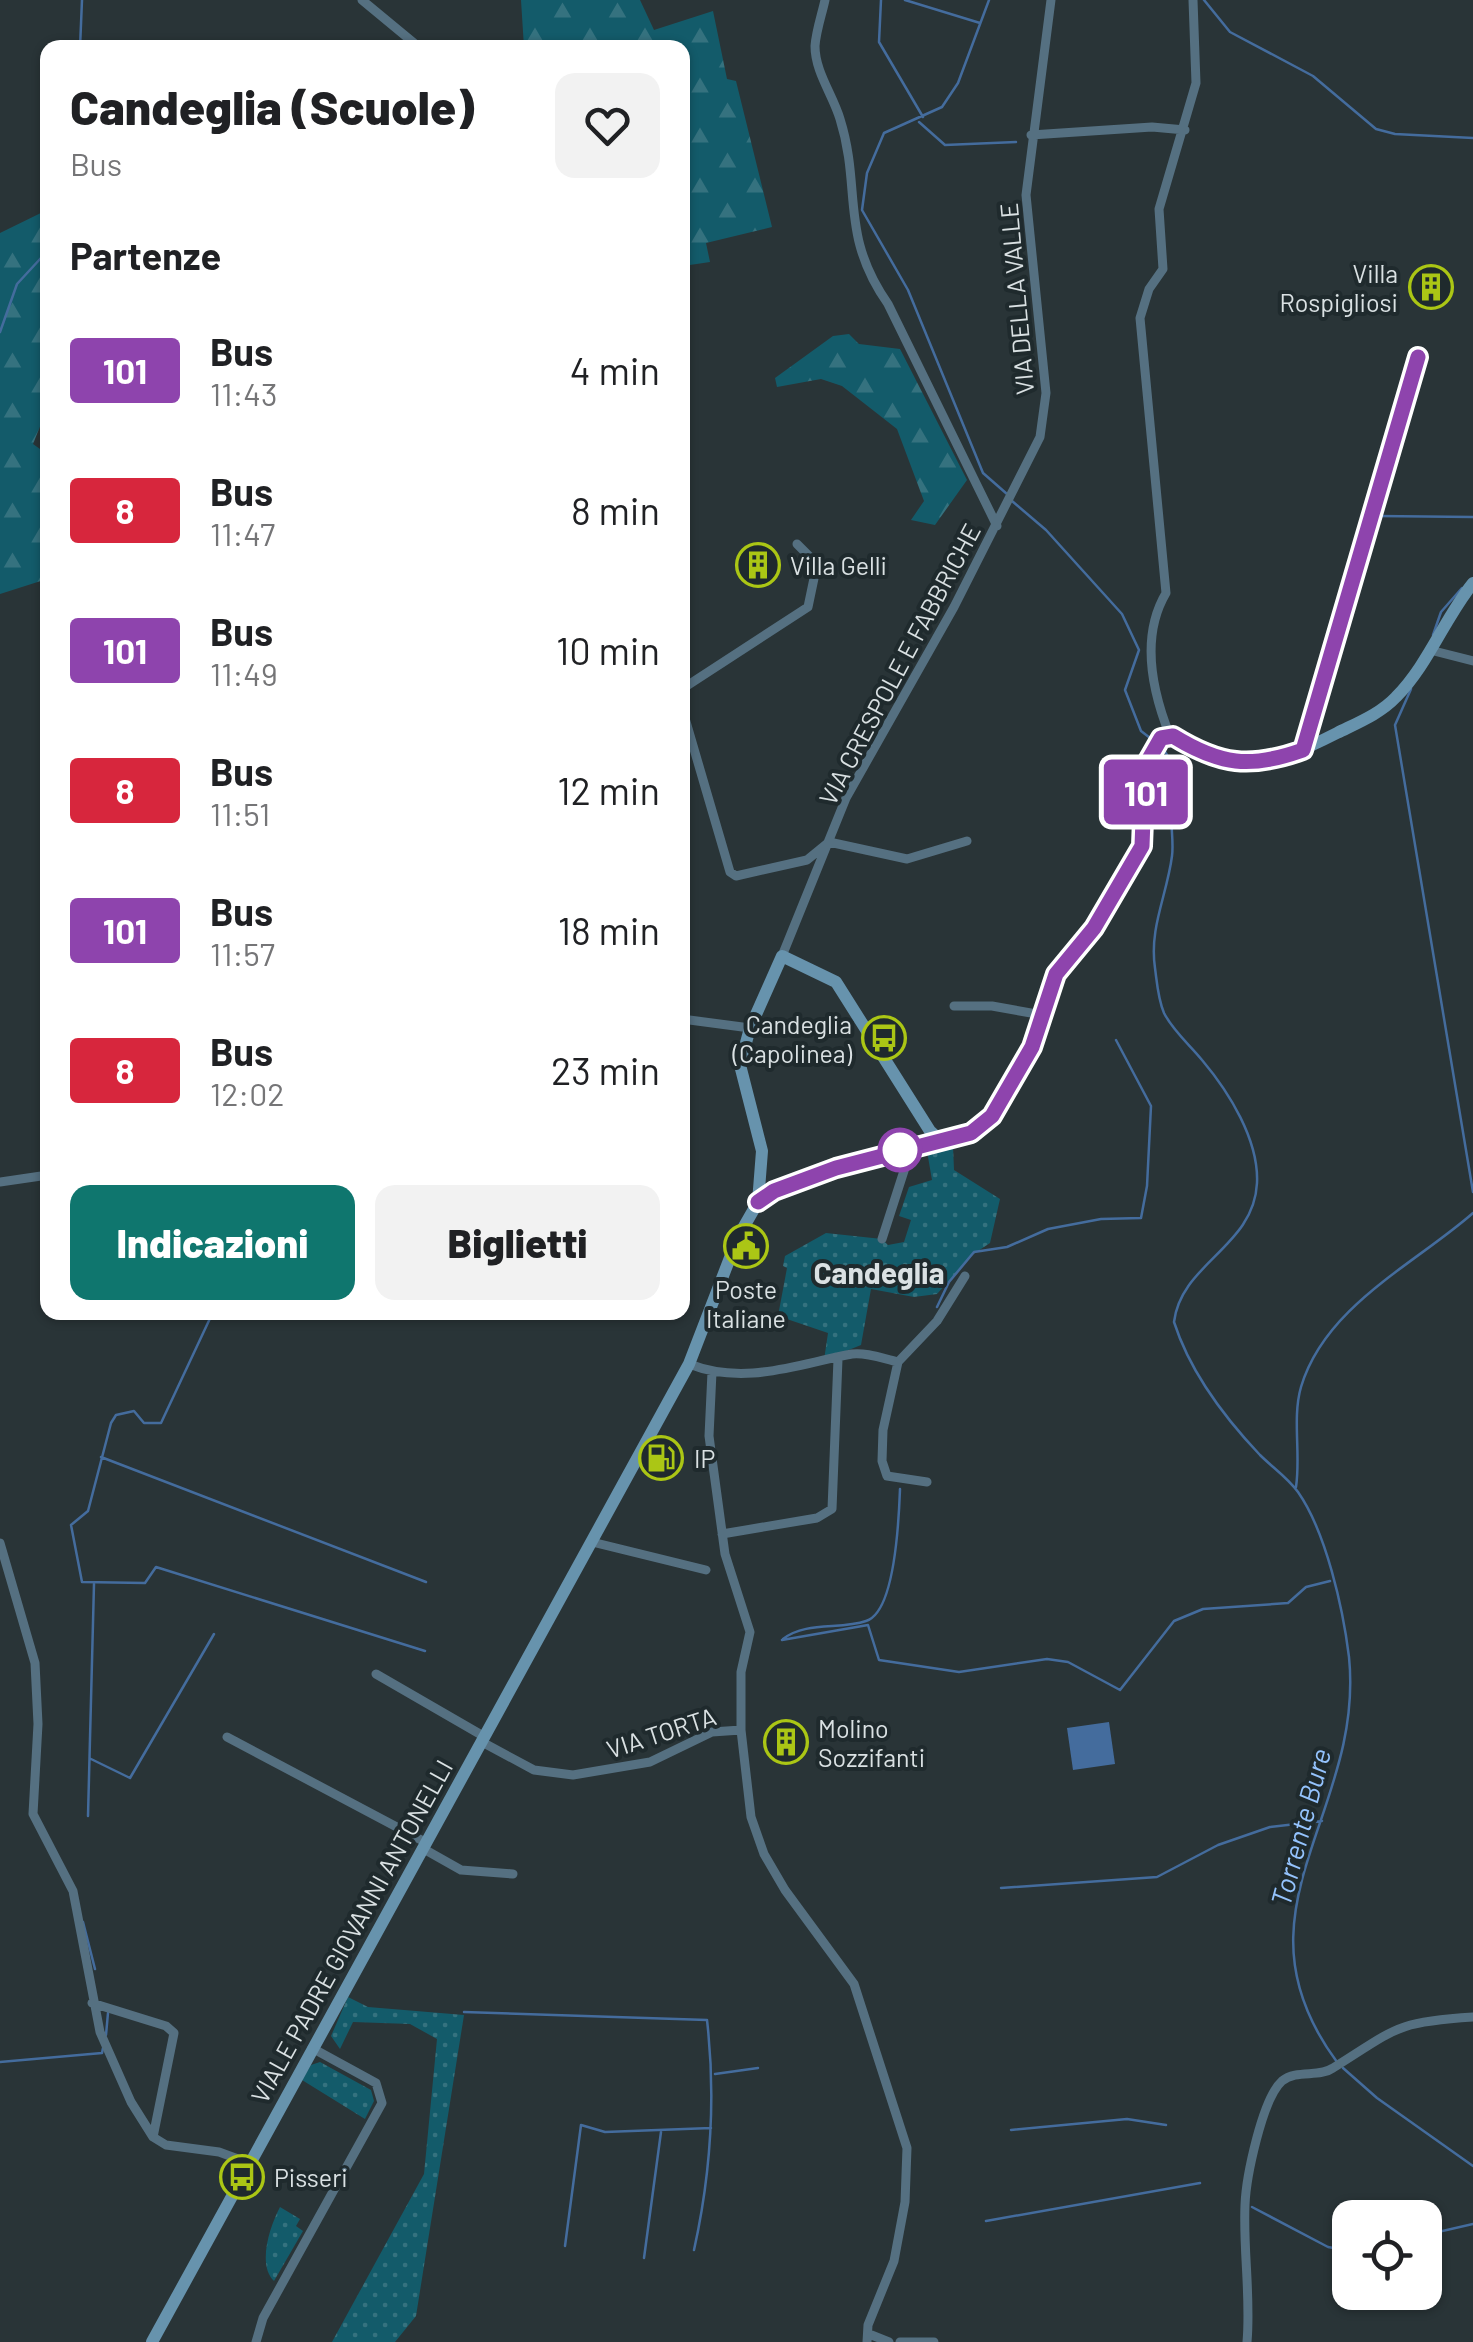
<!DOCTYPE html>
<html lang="it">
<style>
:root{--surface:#fff;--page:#f2f2f2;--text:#202124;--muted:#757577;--accent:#0f766e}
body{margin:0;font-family:Barlow,sans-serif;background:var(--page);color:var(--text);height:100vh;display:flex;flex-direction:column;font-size:38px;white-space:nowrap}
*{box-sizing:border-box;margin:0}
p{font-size:32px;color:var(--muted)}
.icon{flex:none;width:55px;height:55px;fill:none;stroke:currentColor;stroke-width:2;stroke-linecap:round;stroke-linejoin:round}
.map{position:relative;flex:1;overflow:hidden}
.panel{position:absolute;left:40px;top:40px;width:650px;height:1280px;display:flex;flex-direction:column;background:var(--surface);border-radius:20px;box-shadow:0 2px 8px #0004}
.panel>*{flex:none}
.badge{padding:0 20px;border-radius:8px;font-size:35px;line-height:65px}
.controls{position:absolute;left:1332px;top:2200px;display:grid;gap:20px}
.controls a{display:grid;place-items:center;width:110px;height:110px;border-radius:20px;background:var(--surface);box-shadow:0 2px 8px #0004;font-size:50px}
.map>.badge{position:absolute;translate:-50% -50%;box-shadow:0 0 0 5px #fff}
h2{padding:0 30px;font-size:38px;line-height:90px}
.round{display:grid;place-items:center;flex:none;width:105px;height:105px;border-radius:20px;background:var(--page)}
.overview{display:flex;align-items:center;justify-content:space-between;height:170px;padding:0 30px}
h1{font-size:48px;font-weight:800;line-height:75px}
.primary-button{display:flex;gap:20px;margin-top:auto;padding:20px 30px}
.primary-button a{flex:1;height:115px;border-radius:20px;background:var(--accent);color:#fff;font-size:40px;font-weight:800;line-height:115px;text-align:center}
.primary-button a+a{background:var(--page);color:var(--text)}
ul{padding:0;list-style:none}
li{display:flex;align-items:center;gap:30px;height:140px;padding:0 30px}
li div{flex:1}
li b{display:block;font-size:38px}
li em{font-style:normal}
li .badge{min-width:110px;font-weight:700;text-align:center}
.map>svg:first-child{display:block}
</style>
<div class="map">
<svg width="1473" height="2342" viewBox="0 0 1473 2342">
<defs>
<pattern id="grass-dots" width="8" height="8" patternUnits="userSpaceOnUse" patternTransform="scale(2.5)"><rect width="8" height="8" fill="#135b6a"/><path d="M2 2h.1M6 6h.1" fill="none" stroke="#35727f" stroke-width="1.8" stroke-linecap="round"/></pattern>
<pattern id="forest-firs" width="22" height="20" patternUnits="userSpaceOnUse" patternTransform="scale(2.5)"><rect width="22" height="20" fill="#135b6a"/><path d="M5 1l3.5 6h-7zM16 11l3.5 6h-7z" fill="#35727f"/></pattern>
</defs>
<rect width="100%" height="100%" fill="#293437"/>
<!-- grass -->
<path fill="url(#grass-dots)" d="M953 1146 954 1170 1000 1199 990 1243 972 1255 937 1294 914 1297 871 1289 861 1345 824 1360 828 1333 778 1316 787 1268 783 1266 785 1256 826 1233 882 1239 888 1245 904 1242 911 1220 899 1216 909 1187 932 1180 927 1151Z
M348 1997 368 2007 464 2015 416 2316 395 2342H332L424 2174 437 2039 410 2024 353 2022 340 2049 331 2036Z
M320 2062 371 2090 374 2101 365 2119 302 2080 311 2065Z
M280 2207 300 2219 296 2226 303 2231 274 2281C257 2265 270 2226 280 2207Z"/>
<!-- forest -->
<path fill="url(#forest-firs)" d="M521 0H640L654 30 713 11 727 79 736 81 772 227 706 243 710 262 683 266 682 48 524 47Z
M47 210V409L33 444 47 454V579L0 594V233Z
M849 334 859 344 900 349 967 480 935 525 911 520 924 501 897 429 842 386 821 379 777 387 775 378 833 336Z"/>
<!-- water -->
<path fill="#446c9d" d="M1109 1722 1115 1764 1073 1770 1067 1728Z"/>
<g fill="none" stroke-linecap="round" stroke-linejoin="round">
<!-- stream -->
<path stroke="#446c9d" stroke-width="2.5" d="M881 0 879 42 923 117
M905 0 980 23
M989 0 958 83 942 107 884 133 867 173 862 210 908 290 983 473 1007 494
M1204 0 1230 32 1313 76 1376 129 1395 134 1473 138
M80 48 82 0
M919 122 945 145 1016 142
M0 332 17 284 41 258 48 219
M1012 501 1046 530 1122 614 1139 650 1125 690 1141 731 1154 741
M1377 516 1473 517
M1433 635 1441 612 1462 588
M1411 689 1395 725 1473 1192
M1161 746C1177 765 1174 787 1172 811 1170 825 1174 841 1172 856 1167 895 1149 928 1155 968 1157 983 1158 999 1164 1013 1173 1031 1190 1045 1202 1060 1229 1092 1259 1140 1257 1183 1254 1247 1181 1263 1174 1322 1190 1372 1224 1417 1260 1455 1272 1467 1288 1478 1298 1492 1326 1532 1343 1608 1349 1657 1365 1815 1225 1911 1337 2062
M937 1307 949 1282 974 1252 1007 1247 1048 1229 1101 1219 1141 1218 1147 1186 1151 1106 1116 1040
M213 1312 161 1423H144L134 1411 116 1415 111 1423 88 1511 71 1525 82 1582 145 1583 156 1567 425 1651
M101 1457 426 1582
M1296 1487C1301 1455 1292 1418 1301 1387 1325 1306 1415 1264 1473 1213
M783 1639C806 1621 840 1630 866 1621 896 1612 899 1515 900 1489
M782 1640 868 1625 879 1660 959 1672 1047 1659 1068 1662 1120 1690 1174 1621 1203 1609 1288 1603 1306 1587 1330 1581
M91 1759 130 1778 214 1634
M88 1816 94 1584
M1001 1888 1157 1877 1218 1845 1270 1827 1322 1821
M83 1922 95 1969
M464 2012 707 2020C716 2098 711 2173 694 2250
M106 2035 108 2013
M0 2062 102 2053 103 2048
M1343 2068 1377 2098 1473 2166
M715 2074 758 2068
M1011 2130 1127 2119 1166 2125
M1252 2207 1328 2247 1350 2251
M986 2221 1200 2183
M1425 2235 1473 2224
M565 2246 581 2125 605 2132 711 2128
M644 2258 661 2132"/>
<!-- minor -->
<path stroke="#557081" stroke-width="9" d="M362 0 420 48
M825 0C822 14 816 31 815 46 815 72 833 95 840 119 862 189 839 234 888 304L997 526
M1031 135 1152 127 1185 130
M1430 650 1473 661
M682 689 808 607 817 564 797 544
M682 708 730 872 736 876 807 860 829 842 907 859 967 841
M1170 736C1152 691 1140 637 1166 593L1140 318 1149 289 1163 269 1159 209 1196 83 1193 0
M1304 748 1418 357
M782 956 846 798 954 607 1040 437 1046 393 1026 195 1051 0
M954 1006H992L1042 1015
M682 1019 750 1028
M0 1182 48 1175
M882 1239 912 1146
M689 1364C745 1386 797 1364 852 1354 866 1352 884 1359 898 1362
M712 1372 709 1436 725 1554 750 1632 741 1672V1730L751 1817 764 1854 785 1890 854 1984 907 2148 905 2202 894 2261 868 2325 867 2342
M927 1482 887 1476 882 1461 883 1430 898 1362 937 1321 965 1276
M722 1534 817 1518 832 1509 838 1359
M592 1542 706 1570
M0 1543 35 1663 38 1724 33 1814 73 1891 100 2032 131 2102 153 2137 166 2145 219 2152 249 2163
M376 1674 485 1737
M227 1737 425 1842
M482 1742 534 1770 573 1775 650 1762 712 1732 741 1730
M422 1848 461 1870 513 1874
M92 2003 166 2026 174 2033 153 2137
M869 2334 889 2342
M256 2342 263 2318 382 2103 376 2083 312 2048
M900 2342H934
M1247 2342C1251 2296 1243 2251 1245 2205 1246 2178 1262 2099 1282 2081 1297 2069 1319 2078 1333 2068 1397 2028 1395 2022 1473 2017"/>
<!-- secondary -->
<path stroke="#6793ad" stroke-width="12" d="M758 1202C810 1162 902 1150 965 1135L987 1122 1016 1082 1055 973 1094 928 1143 846 1145 766 1159 740 1173 737C1239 775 1270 767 1337 733 1357 723 1380 714 1396 697 1428 665 1444 619 1473 583
M152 2342 689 1364 738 1237 758 1202 762 1151 740 1065 750 1028 782 956 836 982 930 1131 941 1141"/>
</g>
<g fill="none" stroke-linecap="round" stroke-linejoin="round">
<!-- line casing -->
<g stroke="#fff" stroke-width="22">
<path id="line" d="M758 1202 774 1191 836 1168 971 1133 992 1116 1032 1047 1056 974 1094 928 1142 846 1145 766 1161 738 1173 736C1220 765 1250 769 1303 750L1418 357"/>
</g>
<!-- line -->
<use href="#line" stroke="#8e44ad" stroke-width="15"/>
</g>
<!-- icons -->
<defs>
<g id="building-ring" transform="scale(2.25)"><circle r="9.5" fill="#1f2a2d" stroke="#abc615" stroke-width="1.5"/><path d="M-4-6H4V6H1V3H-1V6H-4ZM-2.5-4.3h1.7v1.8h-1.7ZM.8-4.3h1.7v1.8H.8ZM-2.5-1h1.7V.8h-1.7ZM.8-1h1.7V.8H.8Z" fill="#abc615"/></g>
<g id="bus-ring" transform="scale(2.25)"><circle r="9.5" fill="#1f2a2d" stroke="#abc615" stroke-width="1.5"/><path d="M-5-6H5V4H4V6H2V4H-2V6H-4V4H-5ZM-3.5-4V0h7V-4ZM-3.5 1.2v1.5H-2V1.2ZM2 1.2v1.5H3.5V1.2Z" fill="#abc615"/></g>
<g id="civic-ring" transform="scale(2.25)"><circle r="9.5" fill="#1f2a2d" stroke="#abc615" stroke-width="1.5"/><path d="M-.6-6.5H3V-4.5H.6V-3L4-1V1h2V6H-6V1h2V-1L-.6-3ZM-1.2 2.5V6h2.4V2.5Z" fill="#abc615"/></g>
<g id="fuel-ring" transform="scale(2.25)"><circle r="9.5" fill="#1f2a2d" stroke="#abc615" stroke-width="1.5"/><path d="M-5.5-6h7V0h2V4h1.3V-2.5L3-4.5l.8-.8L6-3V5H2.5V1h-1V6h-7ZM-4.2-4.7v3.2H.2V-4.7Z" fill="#abc615"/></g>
</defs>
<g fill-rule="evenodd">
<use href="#building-ring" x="1431" y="287"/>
<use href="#building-ring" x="758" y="565"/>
<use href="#bus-ring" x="884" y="1038"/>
<use href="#civic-ring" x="746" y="1246"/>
<use href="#fuel-ring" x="661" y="1458"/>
<use href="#building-ring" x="786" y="1742"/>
<use href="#bus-ring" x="242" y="2177"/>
</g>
<!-- markers -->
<circle fill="#fff" stroke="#8e44ad" stroke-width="5" cx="900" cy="1150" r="20"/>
<g text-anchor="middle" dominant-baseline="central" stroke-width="8" stroke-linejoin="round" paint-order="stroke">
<!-- poi labels -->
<g font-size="25" fill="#dae1e3" stroke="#1f2a2d" text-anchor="start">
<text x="1398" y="273" text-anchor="end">Villa<tspan x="1398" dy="29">Rospigliosi</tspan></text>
<text x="790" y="565">Villa Gelli</text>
<text x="852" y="1024" text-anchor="end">Candeglia<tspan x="852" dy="29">(Capolinea)</tspan></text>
<text x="746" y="1289" text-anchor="middle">Poste<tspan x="746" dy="29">Italiane</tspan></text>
<text x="694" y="1458">IP</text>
<text x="818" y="1728">Molino<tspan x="818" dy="29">Sozzifanti</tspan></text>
<text x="274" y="2177">Pisseri</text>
</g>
<!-- street labels -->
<g font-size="25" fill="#dae1e3" stroke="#1f2a2d">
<text transform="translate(1016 299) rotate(-95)">VIA DELLA VALLE</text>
<text transform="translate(899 664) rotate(-62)">VIA CRESPOLE E FABBRICHE</text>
<text transform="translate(661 1732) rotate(-18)">VIA TORTA</text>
<text transform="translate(351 1931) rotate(-61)">VIALE PADRE GIOVANNI ANTONELLI</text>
</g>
<!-- water labels -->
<g font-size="28" font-style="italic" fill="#94c3fd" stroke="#1f2a2d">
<text transform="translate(1300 1827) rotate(-75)">Torrente Bure</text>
</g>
<!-- quarter labels -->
<g font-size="30" font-weight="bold" fill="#dae1e3" stroke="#1f2a2d">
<text x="879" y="1272">Candeglia</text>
</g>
</g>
</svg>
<div class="controls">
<a><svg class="icon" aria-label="locate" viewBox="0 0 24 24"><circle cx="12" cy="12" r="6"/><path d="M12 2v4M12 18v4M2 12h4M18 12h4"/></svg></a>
</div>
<b class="badge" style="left:1146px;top:792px;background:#8e44ad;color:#fff">101</b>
<section class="panel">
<div class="overview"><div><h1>Candeglia (Scuole)</h1><p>Bus</p></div><a class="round"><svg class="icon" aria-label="heart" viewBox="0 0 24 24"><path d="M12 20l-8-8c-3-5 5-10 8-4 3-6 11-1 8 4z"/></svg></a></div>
<h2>Partenze</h2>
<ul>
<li><span class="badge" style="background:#8e44ad;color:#fff">101</span><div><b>Bus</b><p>11:43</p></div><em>4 min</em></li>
<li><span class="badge" style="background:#d7263d;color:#fff">8</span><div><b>Bus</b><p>11:47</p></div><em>8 min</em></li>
<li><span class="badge" style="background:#8e44ad;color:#fff">101</span><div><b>Bus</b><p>11:49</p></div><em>10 min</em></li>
<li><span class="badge" style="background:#d7263d;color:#fff">8</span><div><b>Bus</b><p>11:51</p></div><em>12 min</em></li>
<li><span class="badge" style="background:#8e44ad;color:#fff">101</span><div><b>Bus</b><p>11:57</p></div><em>18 min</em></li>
<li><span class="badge" style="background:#d7263d;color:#fff">8</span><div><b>Bus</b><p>12:02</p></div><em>23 min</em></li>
</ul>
<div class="primary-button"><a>Indicazioni</a><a>Biglietti</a></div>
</section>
</div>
